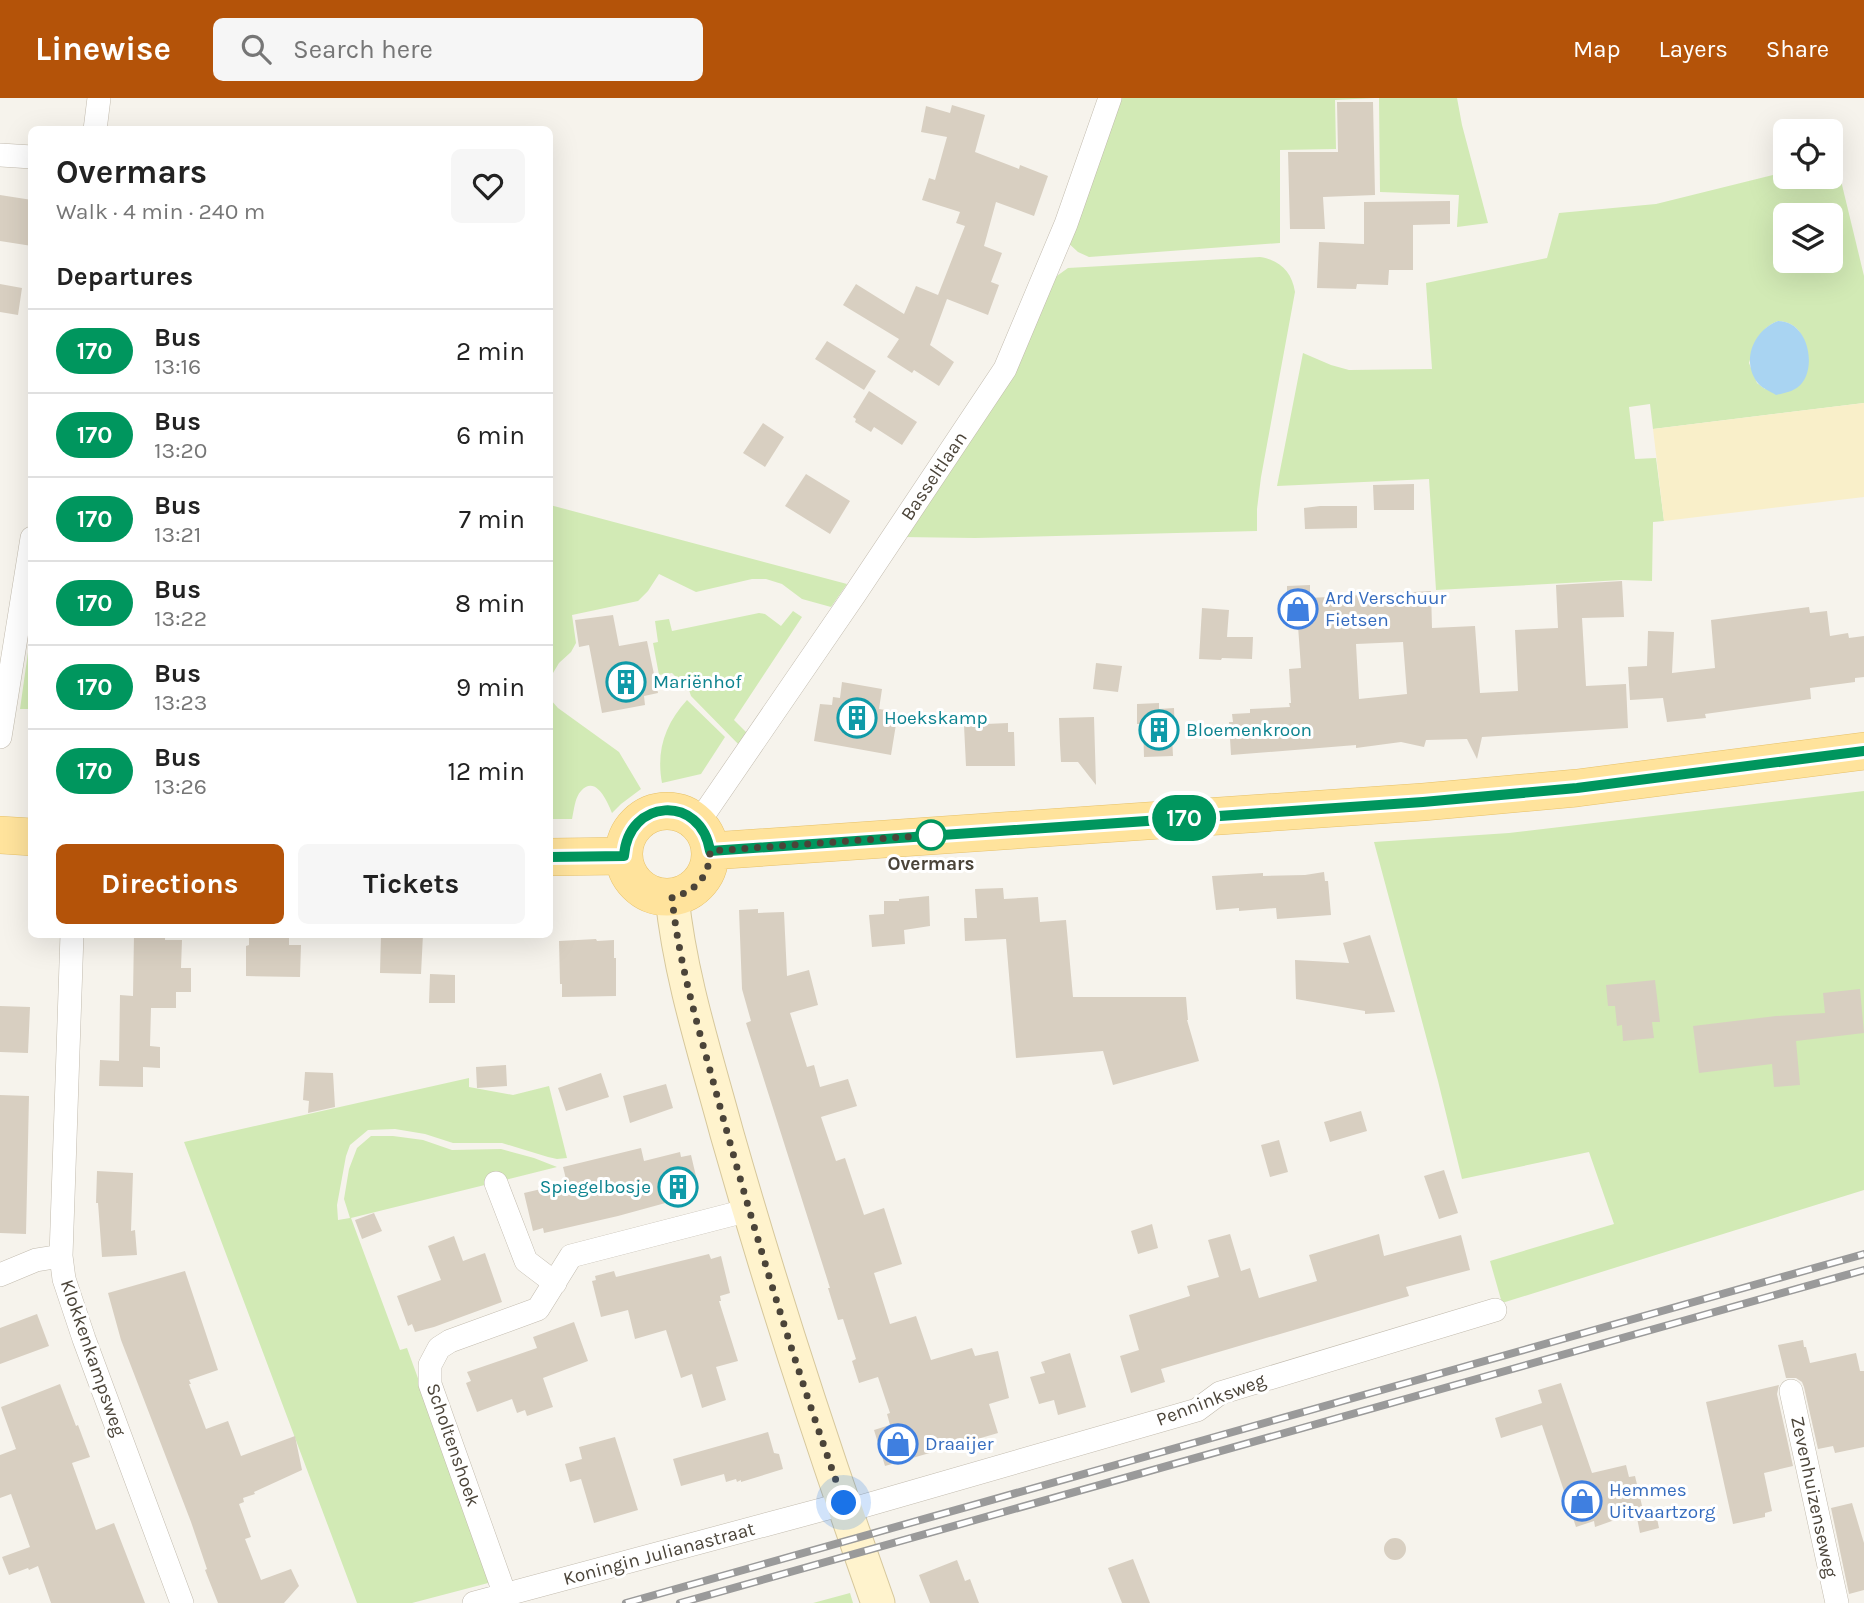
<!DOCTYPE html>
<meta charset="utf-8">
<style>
:root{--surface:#fff;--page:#f6f6f6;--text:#222;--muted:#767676;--line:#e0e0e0;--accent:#b45309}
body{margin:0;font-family:Karla,sans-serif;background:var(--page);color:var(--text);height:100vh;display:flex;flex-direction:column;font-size:26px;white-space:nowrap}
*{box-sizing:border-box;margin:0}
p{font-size:23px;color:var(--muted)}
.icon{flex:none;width:38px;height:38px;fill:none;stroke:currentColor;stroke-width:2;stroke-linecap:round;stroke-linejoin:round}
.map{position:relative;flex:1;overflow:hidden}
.side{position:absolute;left:28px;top:28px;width:525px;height:812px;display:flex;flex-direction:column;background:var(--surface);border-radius:10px;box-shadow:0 7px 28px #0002}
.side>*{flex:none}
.badge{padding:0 14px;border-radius:23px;font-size:24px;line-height:46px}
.buttons{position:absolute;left:1773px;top:21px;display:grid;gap:14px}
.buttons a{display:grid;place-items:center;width:70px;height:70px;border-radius:10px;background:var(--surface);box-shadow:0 7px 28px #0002;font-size:35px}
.you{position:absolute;width:35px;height:35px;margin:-18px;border:5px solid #fff;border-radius:50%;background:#1a73e8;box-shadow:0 0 0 10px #1a73e833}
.map>.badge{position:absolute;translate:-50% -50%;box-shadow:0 0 0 4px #fff}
h2{padding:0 28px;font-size:26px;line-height:63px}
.round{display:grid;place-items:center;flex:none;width:74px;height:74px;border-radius:10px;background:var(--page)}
.summary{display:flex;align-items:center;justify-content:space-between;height:119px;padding:0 28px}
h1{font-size:33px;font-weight:700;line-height:52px}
.button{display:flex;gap:14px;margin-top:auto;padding:14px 28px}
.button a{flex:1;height:80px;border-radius:10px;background:var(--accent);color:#fff;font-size:28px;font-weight:700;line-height:80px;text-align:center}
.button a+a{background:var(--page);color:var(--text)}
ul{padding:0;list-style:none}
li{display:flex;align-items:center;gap:21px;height:84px;padding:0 28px;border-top:2px solid var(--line)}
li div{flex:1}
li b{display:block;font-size:26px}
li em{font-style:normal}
li .badge{min-width:77px;font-weight:700;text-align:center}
header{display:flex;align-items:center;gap:42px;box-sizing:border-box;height:98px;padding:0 35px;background:var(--accent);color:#fff}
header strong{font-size:33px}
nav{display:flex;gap:38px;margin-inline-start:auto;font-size:24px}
.search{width:490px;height:63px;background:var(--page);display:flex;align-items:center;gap:18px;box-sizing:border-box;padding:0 24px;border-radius:10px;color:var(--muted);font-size:26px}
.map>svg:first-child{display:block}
</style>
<header>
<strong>Linewise</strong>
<div class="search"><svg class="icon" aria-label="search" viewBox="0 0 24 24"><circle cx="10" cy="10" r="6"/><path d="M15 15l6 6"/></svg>Search here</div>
<nav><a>Map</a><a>Layers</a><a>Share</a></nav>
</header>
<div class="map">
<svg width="1864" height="1505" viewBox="0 0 1864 1505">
<rect width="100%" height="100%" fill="#f6f3ec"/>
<!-- green -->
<path fill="#d2eab5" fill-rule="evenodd" d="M1117 0H1375L1335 2 1336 51 1280 52V145L1089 159 1078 154 1066 143Z
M1379 0H1457L1462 27 1488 125 1457 129 1459 97 1380 94Z
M1836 62 1864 178V305L1653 331 1650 306 1629 309 1635 361 1656 360 1664 423 1653 424 1652 483 1622 482 1436 492 1429 381 1277 388 1303 255 1331 267 1349 272 1432 271 1426 185 1547 160 1559 115 1656 106 1785 74V79H1830L1831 63ZM1785 117H1830V163H1785ZM1778 223C1804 224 1808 250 1808 271L1765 291 1757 285 1749 265C1755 247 1759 230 1778 223Z
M1260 159C1280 162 1292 174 1295 194L1261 379 1257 411V433L975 440 901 439 1054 180 1068 170Z
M550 407 847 486 831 509 802 501 782 486 766 481H752L696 494 659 476 648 493 638 503 572 517 576 545 571 554 559 565 550 580Z
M793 513 802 519 734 622 751 639 743 651 691 598 689 592 672 575 659 577 653 545 658 544 655 523 669 521 672 533 759 515 765 516 781 528Z
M31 533V611H20Z
M550 601 558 610 619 654 641 691 621 706 612 715C608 705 596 676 581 693 575 699 574 712 572 721H550Z
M687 602 725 639 701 676 662 685C656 653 665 626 687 602Z
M1864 693V1092L1502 1205 1490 1163 1614 1126 1589 1054 1462 1081 1438 983 1374 744 1509 735Z
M469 980V989L513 997 549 988 567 1060 557 1061 548 1059 502 1045H453L425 1036 395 1031 368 1032 350 1047 346 1058 337 1107 338 1122 350 1120 344 1101 349 1071 357 1050 371 1038H393L423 1042 452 1052 501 1051 534 1060 557 1069 351 1120 400 1252 407 1250 492 1484 412 1505H357L184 1044Z
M850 1495 853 1505H813Z"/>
<!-- sand -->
<path fill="#f9efc9" d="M1864 305V399L1664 423 1653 331Z"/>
<!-- water -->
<path fill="#a9d4f2" d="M1778 223C1810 223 1818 274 1798 289 1792 294 1784 295 1776 297 1770 293 1761 290 1757 284 1741 262 1754 232 1778 223Z"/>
<!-- building -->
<path fill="#d8cfc1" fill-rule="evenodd" d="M1337 4H1373L1375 97 1323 99 1325 131H1290L1288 54H1338Z
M952 7 985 17 975 54 1019 71 1020 67 1048 78 1034 118 996 104 984 148 1002 155 991 184 999 187 988 217 947 201 930 247 954 264 939 288 914 272 912 275 887 259 899 241 843 207 856 186 904 216 916 188 938 197 965 128 956 125 960 114 922 102 929 80 935 82 947 39 921 34 926 8 950 15Z
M0 97 32 102V148L0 143Z
M1450 103V126L1413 127V172H1389L1388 187 1357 186 1356 191 1317 190 1319 144 1364 146V104Z
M0 186 22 190 18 217 0 214Z
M827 243 876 273 864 292 815 261Z
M869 293 917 324 902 347 874 329 871 334 855 324 856 321 853 319Z
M763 325 784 339 765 369 743 355Z
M806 376 850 403 830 436 785 408Z
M1414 386V412H1374L1373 387Z
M1320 408H1357V430L1305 431 1304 410Z
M1622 483 1624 519 1582 520 1586 588 1626 586 1628 630 1482 639 1477 661 1467 641 1426 642 1424 649 1401 644 1356 650V647L1231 657 1229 624H1233L1232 616 1250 615V611L1290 609 1289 605H1291L1289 571 1301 570 1298 528 1287 517V488L1310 487V500L1431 493 1432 530 1475 528 1480 595 1518 593 1515 532 1558 530 1556 487ZM1403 544 1407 596 1359 601 1356 546Z
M1809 509 1810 515 1827 513 1830 538 1848 535 1849 540 1864 538V579L1855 580V584L1810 590 1811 601 1705 616 1706 620 1667 624 1663 600 1630 602 1628 569 1647 568 1648 533 1674 534 1672 575 1715 570 1711 522Z
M1202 510 1229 512 1227 539H1253L1252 561 1222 560 1221 562 1199 561Z
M613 517 619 548 647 543 658 595 644 598 645 607 602 615 589 547 579 549 575 522Z
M1096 565 1122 568 1118 594 1093 591Z
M842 584 882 591 879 611 898 614 891 657 814 643 820 606 832 607 833 599 840 600Z
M1159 605V611L1174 610 1175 638H1172L1173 658 1144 659 1143 626H1137V606Z
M1094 619 1096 687 1078 664H1061L1060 647 1059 620Z
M1008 625V634H1014L1015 668H966L964 627Z
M1324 774 1325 783H1328L1331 817 1277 821 1276 810 1239 813V810L1216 812 1212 778 1263 775V778L1305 777Z
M1003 790 1004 801 1038 799 1040 824 1066 822 1073 899H1186L1188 922H1187L1199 963 1113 987 1103 953 1016 960 1006 841 965 843 964 820H977L975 791Z
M929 798 930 828 904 832 905 846 872 849 869 817 884 816V803H899V801Z
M758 811V815L784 814 787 878 809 872 818 907 790 915 807 969 814 967 820 989 848 981 857 1008 821 1019 836 1063 845 1060 864 1117 884 1110 902 1166 874 1175 890 1226 916 1218 931 1262 972 1250 975 1258 998 1253 1009 1300 989 1306 998 1335 885 1368 874 1332 890 1327 887 1316 890 1315 878 1279 859 1285 852 1263 856 1261 843 1221 838 1222 828 1190H830L746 925 751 923 742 891 739 812Z
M134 836H165V842H182L181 870H191V894H176V910H151L150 948 160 949V970L143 969V989L99 988 100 962 119 963 120 897 133 898Z
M381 836H423L421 876 380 875Z
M1370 837 1395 914 1365 916V913L1296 901 1295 862 1349 865 1343 845Z
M249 838H289V847H301L300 879 246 878V848L249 847Z
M596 841 597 843 614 842V860H616V898L562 899V886H560L559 843Z
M430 876 455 877V905H429Z
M1655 882 1660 924H1652L1654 940 1623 943 1622 927 1617 928 1615 908H1608L1606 887Z
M1860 891 1864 935 1796 943 1800 987 1774 989 1772 966 1699 975 1693 928 1776 918 1825 915 1823 895Z
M0 908 30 909 28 955 0 954Z
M506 967 507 988 477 990 476 969Z
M305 974 333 975 335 1009 308 1015 309 1003 303 1002Z
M601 975 609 999 566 1013 558 990Z
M666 986 673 1010 630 1025 623 998Z
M0 997 29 998 26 1136 0 1135Z
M1361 1013 1367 1033 1330 1044 1324 1024Z
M1279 1042 1288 1074 1270 1079 1261 1047Z
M641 1050 644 1063 680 1054 681 1059 691 1057 699 1091 690 1094 691 1098 618 1118 544 1135 543 1130 533 1133 524 1095 567 1085 563 1069Z
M1444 1072 1458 1115 1439 1121 1424 1078Z
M97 1073 133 1075 131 1133 135 1132 137 1157 102 1159 98 1105H96Z
M374 1115 382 1133 362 1141 355 1122Z
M1152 1126 1158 1150 1138 1156 1131 1133Z
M1230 1136 1241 1173 1250 1170 1259 1200 1317 1183 1309 1157 1379 1136 1384 1158 1461 1137 1470 1172 1406 1189 1409 1198 1161 1271 1165 1284 1131 1295 1120 1258 1139 1252 1129 1217 1190 1198 1187 1188 1219 1179 1208 1142Z
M454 1138 463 1163 485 1155 502 1204 434 1229 415 1234 412 1226 408 1228 397 1198 441 1182 428 1148Z
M709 1156 711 1161 721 1158 730 1195 720 1198 721 1203H719L738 1263 716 1269 726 1302 702 1310 692 1276 681 1280 666 1232 635 1241 628 1212 601 1219 592 1183 596 1182 595 1178 614 1173 616 1179Z
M185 1173 218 1272 189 1282 191 1286H189L206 1331 228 1323 241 1358 295 1338 302 1372 254 1394 255 1396 243 1400 244 1404 239 1406 251 1439 245 1441 261 1482 291 1471 299 1488 284 1505H218L205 1472 207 1471 191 1424 121 1242 108 1195Z
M37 1216 49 1248 0 1266V1230Z
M574 1224 588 1263 543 1280 553 1309 527 1318 525 1312 517 1315 512 1301 477 1314 466 1285 471 1283 467 1274 537 1250 533 1239Z
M1803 1242 1804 1249H1806L1810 1265 1856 1255 1860 1273H1864V1349L1835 1355 1833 1348 1818 1351 1804 1289 1802 1284 1796 1280H1786L1778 1247Z
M1070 1255 1086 1309 1058 1317 1054 1302 1039 1306 1030 1279 1045 1275 1041 1264Z
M1561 1285 1592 1375 1626 1367 1629 1379 1635 1378 1643 1412 1595 1429 1594 1423 1576 1429 1542 1327 1501 1340 1495 1320 1542 1305 1538 1292Z
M60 1286 76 1328 78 1327 90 1359 72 1365 96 1432 114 1425 145 1505H51L38 1468 29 1472 28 1470 9 1477 2 1459 30 1449 11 1396 0 1400V1357L16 1351 1 1309Z
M1779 1287 1777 1296 1793 1368 1764 1375 1772 1413 1765 1415V1419L1733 1426 1706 1304Z
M768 1334 774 1355 779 1356 783 1371 741 1384V1382L737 1384 736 1381 726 1384 724 1376 681 1388 673 1361Z
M615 1339 638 1412 594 1425 581 1381 570 1384 565 1366 582 1361 579 1349Z
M1852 1405 1864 1445V1492L1849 1496 1831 1410Z
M1655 1411 1659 1430 1640 1435 1636 1415Z
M1384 1451a11 11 0 1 1 22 0a11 11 0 1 1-22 0Z
M1133 1461 1150 1505H1122L1108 1470Z
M957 1462 965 1483 970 1481 979 1505H930L919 1477Z"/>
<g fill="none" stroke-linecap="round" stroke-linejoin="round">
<!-- street casing -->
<g stroke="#c2bbae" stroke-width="24">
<path id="street" d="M95 32 99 0
M0 57 32 59
M0 639 32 440
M698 725 855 496 1005 271 1066 126 1110 0
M72 836 61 1158 64 1181 84 1241 182 1505
M496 1085 526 1163 555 1185
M0 1177 36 1162 61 1158
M1791 1293 1837 1505
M846 1413 1197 1312 1220 1295 1495 1212
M505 1497 430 1286V1267L439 1250 450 1243 538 1211 571 1158 749 1112
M474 1505 843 1406"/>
</g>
<!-- secondary casing -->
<g stroke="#d6c79b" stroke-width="35">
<path id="secondary" d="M672 799C680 879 706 958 727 1036 772 1194 823 1350 878 1505"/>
</g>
<!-- primary casing -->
<g stroke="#e6c16a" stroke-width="38">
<path id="primary" d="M624 756a43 43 0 1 1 86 0a43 43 0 1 1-86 0Z
M0 737 32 739
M711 753 1423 704 1577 690 1864 653
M550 759 624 758"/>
</g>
<!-- street -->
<use href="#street" stroke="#fff" stroke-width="23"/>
<!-- secondary -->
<use href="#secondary" stroke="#fff3cd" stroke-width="33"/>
<!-- primary -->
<use href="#primary" stroke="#ffe39c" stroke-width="37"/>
<!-- rail casing -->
<g stroke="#9a9a9a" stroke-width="8">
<path id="rail" d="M626 1505 1864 1156
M680 1505 1864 1172"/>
</g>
<!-- rail -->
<use href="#rail" stroke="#fff" stroke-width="5" stroke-dasharray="16" stroke-linecap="butt"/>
</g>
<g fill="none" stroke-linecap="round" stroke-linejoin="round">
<!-- line casing -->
<g stroke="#fff" stroke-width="16">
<path id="line" d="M550 759 624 758C628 700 701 696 710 753L1423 704 1577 690 1864 653"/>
</g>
<!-- line -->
<use href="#line" stroke="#00965e" stroke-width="10"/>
<!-- walk -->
<path stroke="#4b4439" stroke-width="7" stroke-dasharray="0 12.6" d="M844 1405C797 1274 756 1140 719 1005 701 938 679 869 672 799 696 794 710 777 710 753L932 737H931"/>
</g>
<!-- icons -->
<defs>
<g id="shop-ring" transform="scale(2.0125)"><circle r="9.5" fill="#fff" stroke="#3f7fe0" stroke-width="1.5"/><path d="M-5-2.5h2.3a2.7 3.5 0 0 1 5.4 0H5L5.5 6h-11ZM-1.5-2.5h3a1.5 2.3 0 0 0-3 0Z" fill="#3f7fe0"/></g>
<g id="building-ring" transform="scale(2.0125)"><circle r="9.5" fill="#fff" stroke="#0f9aa8" stroke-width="1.5"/><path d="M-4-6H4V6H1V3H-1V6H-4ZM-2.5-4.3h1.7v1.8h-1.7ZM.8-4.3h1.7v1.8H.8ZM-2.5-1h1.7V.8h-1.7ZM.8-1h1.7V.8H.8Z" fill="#0f9aa8"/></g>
</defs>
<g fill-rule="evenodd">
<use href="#shop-ring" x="1298" y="511"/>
<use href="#building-ring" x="626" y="584"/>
<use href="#building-ring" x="857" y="620"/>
<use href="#building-ring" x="1159" y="632"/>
<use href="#building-ring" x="678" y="1089"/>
<use href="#shop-ring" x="898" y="1346"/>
<use href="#shop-ring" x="1582" y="1403"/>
</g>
<!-- markers -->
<circle fill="#fff" stroke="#00965e" stroke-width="3.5" cx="931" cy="737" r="14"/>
<g text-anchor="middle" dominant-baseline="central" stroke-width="6" stroke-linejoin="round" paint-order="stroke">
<!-- street labels -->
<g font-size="19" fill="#4b4439" stroke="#fff">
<text transform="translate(934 378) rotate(-56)">Basseltlaan</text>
<text transform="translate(93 1260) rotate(71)">Klokkenkampsweg</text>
<text transform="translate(1211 1302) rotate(-21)">Penninksweg</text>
<text transform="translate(453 1347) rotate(71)">Scholtenshoek</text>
<text transform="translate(1814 1399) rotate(78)">Zevenhuizenseweg</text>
<text transform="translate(659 1456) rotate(-15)">Koningin Julianastraat</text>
</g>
<!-- shop labels -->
<g font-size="19" fill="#366cbe" stroke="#fff" text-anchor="start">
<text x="1325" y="500">Ard Verschuur<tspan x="1325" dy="22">Fietsen</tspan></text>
<text x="925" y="1346">Draaijer</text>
<text x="1609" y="1392">Hemmes<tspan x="1609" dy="22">Uitvaartzorg</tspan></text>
</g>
<!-- culture labels -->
<g font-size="19" fill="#0d838f" stroke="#fff" text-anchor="start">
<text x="653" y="584">Mariënhof</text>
<text x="884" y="620">Hoekskamp</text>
<text x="1186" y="632">Bloemenkroon</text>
<text x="651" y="1089" text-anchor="end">Spiegelbosje</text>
</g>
<!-- stop labels -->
<g font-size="19" font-weight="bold" fill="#4b4439" stroke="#fff">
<text x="931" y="766">Overmars</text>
</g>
</g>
</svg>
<div class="buttons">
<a><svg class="icon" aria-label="locate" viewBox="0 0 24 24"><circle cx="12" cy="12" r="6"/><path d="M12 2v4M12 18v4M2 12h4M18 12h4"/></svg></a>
<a><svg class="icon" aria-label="layers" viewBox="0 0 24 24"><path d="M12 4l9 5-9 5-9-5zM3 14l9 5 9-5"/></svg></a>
</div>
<div class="you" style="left:844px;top:1405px"></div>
<b class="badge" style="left:1184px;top:720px;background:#00965e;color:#fff">170</b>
<section class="side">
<div class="summary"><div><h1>Overmars</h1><p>Walk · 4 min · 240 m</p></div><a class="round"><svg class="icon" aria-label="heart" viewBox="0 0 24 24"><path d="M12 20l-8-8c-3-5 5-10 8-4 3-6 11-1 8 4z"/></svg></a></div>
<h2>Departures</h2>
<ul>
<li><span class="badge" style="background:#00965e;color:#fff">170</span><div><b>Bus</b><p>13:16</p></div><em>2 min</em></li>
<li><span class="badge" style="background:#00965e;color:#fff">170</span><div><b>Bus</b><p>13:20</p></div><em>6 min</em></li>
<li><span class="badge" style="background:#00965e;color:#fff">170</span><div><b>Bus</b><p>13:21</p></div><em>7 min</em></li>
<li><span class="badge" style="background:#00965e;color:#fff">170</span><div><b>Bus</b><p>13:22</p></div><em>8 min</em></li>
<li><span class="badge" style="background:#00965e;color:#fff">170</span><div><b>Bus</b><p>13:23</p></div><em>9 min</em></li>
<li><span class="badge" style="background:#00965e;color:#fff">170</span><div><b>Bus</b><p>13:26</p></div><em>12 min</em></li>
</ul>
<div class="button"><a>Directions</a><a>Tickets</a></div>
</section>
</div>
